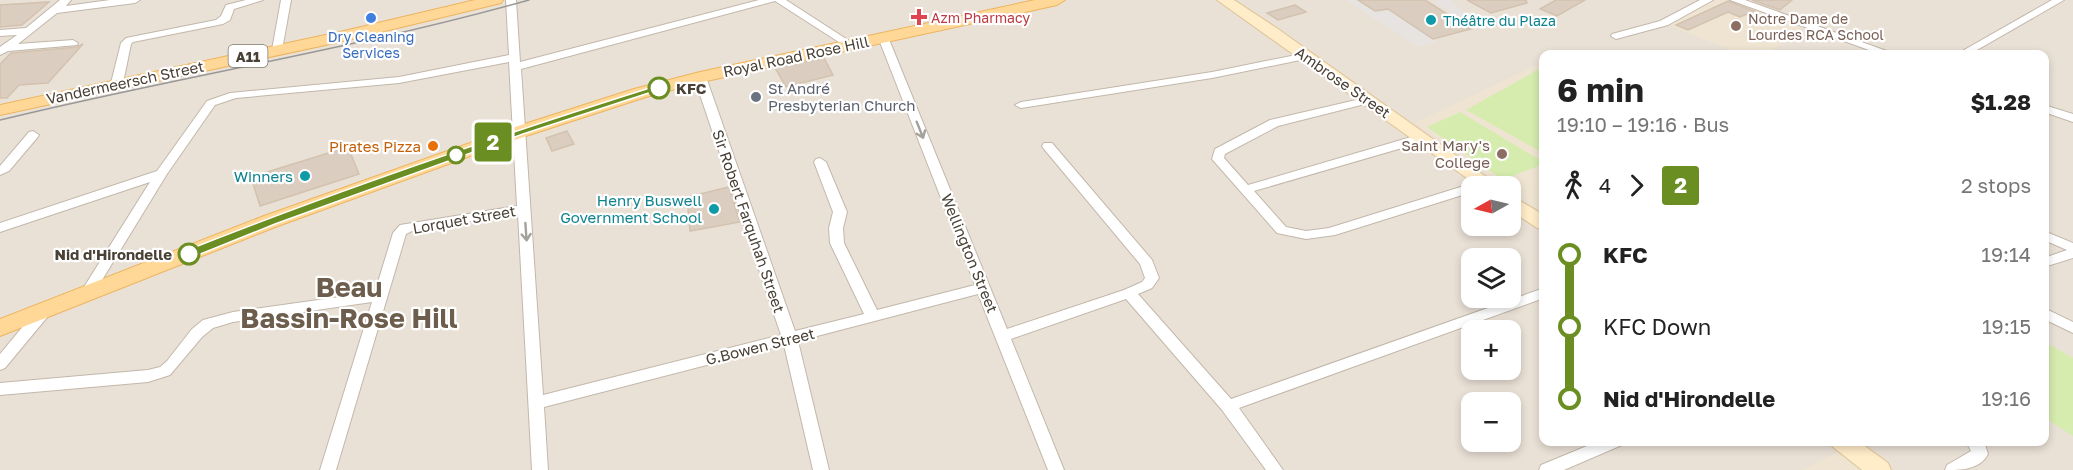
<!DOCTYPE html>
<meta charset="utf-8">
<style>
:root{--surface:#fff;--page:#f6f6f6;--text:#222;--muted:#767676}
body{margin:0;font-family:"Golos Text",sans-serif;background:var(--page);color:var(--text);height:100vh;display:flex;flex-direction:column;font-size:22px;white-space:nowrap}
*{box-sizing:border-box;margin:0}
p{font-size:20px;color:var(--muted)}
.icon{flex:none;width:33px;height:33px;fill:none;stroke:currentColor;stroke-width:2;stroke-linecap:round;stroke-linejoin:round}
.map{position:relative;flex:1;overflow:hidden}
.side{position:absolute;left:1539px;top:50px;width:510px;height:396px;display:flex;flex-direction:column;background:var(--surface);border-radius:12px;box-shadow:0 3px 9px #0003}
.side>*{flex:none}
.badge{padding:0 12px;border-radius:4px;font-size:21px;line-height:39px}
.needle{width:39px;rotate:262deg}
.fabs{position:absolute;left:1461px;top:176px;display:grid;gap:12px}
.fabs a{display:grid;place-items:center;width:60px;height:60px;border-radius:12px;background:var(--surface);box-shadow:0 3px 9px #0003;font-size:30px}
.map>.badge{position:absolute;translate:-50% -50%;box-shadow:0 0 0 3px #fff}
.legs{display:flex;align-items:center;gap:9px;height:66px;padding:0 18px;font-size:20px}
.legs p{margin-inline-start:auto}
.headline{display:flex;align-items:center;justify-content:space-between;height:102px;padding:0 18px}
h1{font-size:33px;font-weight:700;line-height:45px}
ul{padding:0 18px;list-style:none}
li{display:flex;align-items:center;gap:21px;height:72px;font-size:22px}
li i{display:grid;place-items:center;width:9px;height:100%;margin:0 8px;background:currentColor}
li i::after{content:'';width:15px;height:15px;margin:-8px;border:4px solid;border-radius:50%;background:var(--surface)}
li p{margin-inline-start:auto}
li:first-child i{background:linear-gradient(#0000 50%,currentColor 0)}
li:last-child i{background:linear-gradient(currentColor 50%,#0000 0)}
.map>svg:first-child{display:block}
</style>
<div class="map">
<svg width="2073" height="470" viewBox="0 0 2073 470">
<rect width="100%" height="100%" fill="#f5f0e8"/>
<!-- residential -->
<path fill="#eae1d6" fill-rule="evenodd" d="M0 0H2073V470H0ZM1544 54H2044V441H1544ZM1472 186H1510V225H1472ZM1472 258H1510V297H1472ZM1472 330H1510V369H1472ZM1472 402H1510V441H1472Z"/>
<!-- education -->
<path fill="#efe4d1" d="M1712 0H1727L1804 29 1765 54H1739L1668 24Z
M1543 62V214L1511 190 1510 186H1504L1415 123Z
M1843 450 1870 470H1803Z"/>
<!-- green -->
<path fill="#d6ecae" d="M1543 67V153L1466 110Z
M1460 112 1543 162V164L1503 180 1427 127Z
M2045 342 2073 358V436L2045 418Z"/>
<!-- parking -->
<path fill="#e6e3e0" d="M1346 0H1357L1377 13 1388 10 1437 42 1418 47Z
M1443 0H1452L1454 1 1451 3 1490 27 1479 30 1435 3Z"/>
<!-- building -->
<path fill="#dbcdbf" stroke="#d3c2af" stroke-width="1.5" d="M1358 0H1425L1471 29 1433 39 1388 9 1375 11Z
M1467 0H1526L1527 3 1491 13Z
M1556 0H1585L1557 16 1540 9Z
M1752 0H1792L1780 10Z
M1728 1 1754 11 1740 17 1728 12 1688 30 1676 25Z
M49 2 22 25 0 27V5Z
M1295 5 1306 12 1278 20 1267 13Z
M83 44 48 83 19 85 7 98H0V64L11 53 77 47Z
M824 58 833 75 786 87 775 68Z
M567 131 574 144 552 151 546 138Z
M348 147 359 174 260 206 251 177Z
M729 187 740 222 690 231 687 197Z"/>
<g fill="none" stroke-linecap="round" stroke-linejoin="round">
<!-- street casing -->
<g stroke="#c2b7aa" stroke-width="2">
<path id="street" d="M60 0H71L66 6 110 0H140L135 3 57 13 18 44 73 40 78 43 77 45 8 51 0 55V47L17 35 0 36V30L26 28Z
M246 0H263L234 9 230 20 223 24 133 42 131 44 123 83 117 86 111 83 121 43 126 38 216 20 221 16 226 5Z
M281 0H291L282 50 277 53 272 50Z
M506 0H516L520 62 759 0H786L854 44 849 47 845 46 775 1 521 69 543 395 781 335 694 77 696 75H704L706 77 795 331 864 314 830 243 829 228 833 212 814 162 816 159 820 158 826 162 847 212 843 228 844 243 877 310 975 285 878 37 883 34 888 37 1007 329 1124 290 1142 282 1145 278 1140 264 1044 149 1042 146 1044 143H1052L1152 260 1159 278 1152 288 1138 294 1231 399 1544 288V298L1239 408 1283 470H1266L1222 410 1126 299 1011 339 1064 470H1048L978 294 798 341 829 470H813L784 345 544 407 548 470H532L518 214 414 230 406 234 336 470H320L372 302 233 322 213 328 202 337 170 375 148 382 0 395V383L148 370 160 367 167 361 192 329 203 320 233 312 375 292 393 233 400 225 517 206 509 62 399 83 236 98 215 105 167 174 91 298H81L79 295 150 182 0 232V223L157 171 207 101 230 93 399 77 509 55Z
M1700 0H1713L1668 25 1616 39 1611 36 1612 34 1660 21Z
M1730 0H1745L1895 54H1880Z
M2052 0H2064L1970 54H1957Z
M1306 53 1311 56 1310 58 1212 78 1021 108 1015 105 1021 102 1212 72Z
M1369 97 1373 98 1375 100 1373 102 1278 126 1225 154 1224 158 1248 185 1418 135H1426L1428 138 1426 141 1254 191 1286 227 1306 231 1329 228 1467 185H1477L1472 186V192L1335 235 1306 239 1277 233 1212 159 1215 149 1270 120Z
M2044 105 2073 114V122L2044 112Z
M33 131 39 135 37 138 9 171 0 175V166L29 132Z
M2044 231 2073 243V258L2044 267V258L2067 250 2044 240Z
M44 306 49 307 51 311 49 315 5 368 0 370V354L39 307Z
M2044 308 2073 322V333L2044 319Z
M1599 441H1624L1622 445 1564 470H1539L1541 465Z
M1966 441H1984L1988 454C1980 470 1960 470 1945 470L1947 465 1971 451Z"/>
</g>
<!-- secondary casing -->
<g stroke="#dcc397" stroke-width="2">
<path id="secondary" d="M1217 0H1234L1278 29 1499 186H1478Z
M1510 195 1544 215V230L1537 228 1510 210Z
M1829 441H1858L1888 463 1891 470H1862L1833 447Z"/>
</g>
<!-- primary casing -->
<g stroke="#edb45e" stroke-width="2">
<path id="primary" d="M475 0H503L501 3 344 41 0 115V105L344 31Z
M1035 0H1065L1057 5 702 82 646 97 526 136 278 226 0 336V319L264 216 512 128 634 89 700 72Z"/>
</g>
<!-- street -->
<use href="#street" fill="#fff" fill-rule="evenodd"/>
<!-- secondary -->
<use href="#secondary" fill="#ffecc8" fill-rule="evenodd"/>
<!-- primary -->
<use href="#primary" fill="#ffd797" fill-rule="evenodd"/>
<!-- tram -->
<path stroke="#989898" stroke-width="1.5" d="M0 120C176 77 355 49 529 0"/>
</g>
<!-- one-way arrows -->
<defs><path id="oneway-shaft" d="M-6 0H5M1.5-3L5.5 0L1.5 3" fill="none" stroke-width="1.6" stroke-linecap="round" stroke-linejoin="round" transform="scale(1.5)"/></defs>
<g stroke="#a4a09a">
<use href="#oneway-shaft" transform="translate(920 130) rotate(68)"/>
<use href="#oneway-shaft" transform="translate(526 232) rotate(86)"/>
</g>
<!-- line-1 -->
<path fill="#6b8e23" stroke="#fff" stroke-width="1.5" d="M656 86 664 88 523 134 275 224 193 257 189 258 183 254 185 251C339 190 497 136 656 86Z"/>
<!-- markers -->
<path fill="#e0444e" stroke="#fff" stroke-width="2" d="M916 8h6v6h6v6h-6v6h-6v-6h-6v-6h6z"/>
<circle fill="#3f7fe0" stroke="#fff" stroke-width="2" cx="371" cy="18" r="6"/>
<g fill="#0f9aa8" stroke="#fff" stroke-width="2">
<circle cx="1431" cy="20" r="6"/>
<circle cx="305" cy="176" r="6"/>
<circle cx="714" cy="209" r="6"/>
</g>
<g fill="#8d6e63" stroke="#fff" stroke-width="2">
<circle cx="1736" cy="26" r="6"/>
<circle cx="1502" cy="154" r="6"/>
</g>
<g fill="#fff" stroke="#6b8e23" stroke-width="3">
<circle cx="659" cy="88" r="10"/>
<circle cx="456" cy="155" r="8"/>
<circle cx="189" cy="254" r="10"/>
</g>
<circle fill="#6b7280" stroke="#fff" stroke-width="2" cx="756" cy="97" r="6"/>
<circle fill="#e8710a" stroke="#fff" stroke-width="2" cx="433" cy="146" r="6"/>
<g text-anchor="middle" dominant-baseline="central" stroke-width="4.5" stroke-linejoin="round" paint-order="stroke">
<!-- far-health labels -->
<g font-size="14" fill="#be3a42" stroke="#fff" text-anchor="start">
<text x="931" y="17">Azm Pharmacy</text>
</g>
<!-- far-education labels -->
<g font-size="14" fill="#785e54" stroke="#fff" text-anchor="start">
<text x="1748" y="18">Notre Dame de<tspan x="1748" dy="16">Lourdes RCA School</tspan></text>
</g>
<!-- far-culture labels -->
<g font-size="14" fill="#0d838f" stroke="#fff" text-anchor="start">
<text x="1443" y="20">Théâtre du Plaza</text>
</g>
<!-- far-shop labels -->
<g font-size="14" fill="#366cbe" stroke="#fff">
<text x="371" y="36">Dry Cleaning<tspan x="371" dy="16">Services</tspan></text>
</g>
<!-- shield labels -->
<rect fill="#fff" stroke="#807972" stroke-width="1.5" x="228.5" y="45" width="39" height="22" rx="4.5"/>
<g font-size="14" font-weight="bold" fill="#494036">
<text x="248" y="56">A11</text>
</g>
<!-- street labels -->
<g font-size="15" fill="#494036" stroke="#fff">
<text transform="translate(796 56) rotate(-12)">Royal Road Rose Hill</text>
<text transform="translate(125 82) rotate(-12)">Vandermeersch Street</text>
<text transform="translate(1343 82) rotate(35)">Ambrose Street</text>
<text transform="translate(464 219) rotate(-10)">Lorquet Street</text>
<text transform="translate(749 221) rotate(71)">Sir Robert Farquhah Street</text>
<text transform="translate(970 253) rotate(68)">Wellington Street</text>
<text transform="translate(760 346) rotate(-14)">G.Bowen Street</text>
</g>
<!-- stop labels -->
<g font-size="15" font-weight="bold" fill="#494036" stroke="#fff" text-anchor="start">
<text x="676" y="88">KFC</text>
<text x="172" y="254" text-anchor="end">Nid d'Hirondelle</text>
</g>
<!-- worship labels -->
<g font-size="15" fill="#5b616d" stroke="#fff" text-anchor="start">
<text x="768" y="88">St André<tspan x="768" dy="17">Presbyterian Church</tspan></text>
</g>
<!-- education labels -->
<g font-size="15" fill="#785e54" stroke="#fff" text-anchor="end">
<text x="1490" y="145">Saint Mary's<tspan x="1490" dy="17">College</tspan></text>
</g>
<!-- food labels -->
<g font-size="15" fill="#c56008" stroke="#fff" text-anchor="end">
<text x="421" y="146">Pirates Pizza</text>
</g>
<!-- culture labels -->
<g font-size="15" fill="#0d838f" stroke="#fff" text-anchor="end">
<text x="293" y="176">Winners</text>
<text x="702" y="200">Henry Buswell<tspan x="702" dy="17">Government School</tspan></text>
</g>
<!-- town labels -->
<g font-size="27" font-weight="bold" fill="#6d5d4c" stroke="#fff">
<text x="349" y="287">Beau<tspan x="349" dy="31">Bassin-Rose Hill</tspan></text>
</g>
</g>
</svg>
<div class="fabs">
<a><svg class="needle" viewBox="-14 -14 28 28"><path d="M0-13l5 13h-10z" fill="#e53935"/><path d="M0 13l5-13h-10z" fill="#767676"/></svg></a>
<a><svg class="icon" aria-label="layers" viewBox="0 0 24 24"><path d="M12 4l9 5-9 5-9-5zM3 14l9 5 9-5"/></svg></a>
<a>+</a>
<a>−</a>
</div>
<b class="badge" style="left:493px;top:142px;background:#6b8e23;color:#fff">2</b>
<section class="side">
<div class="headline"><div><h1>6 min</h1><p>19:10 – 19:16 · Bus</p></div><b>$1.28</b></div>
<div class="legs"><svg class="icon" aria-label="walk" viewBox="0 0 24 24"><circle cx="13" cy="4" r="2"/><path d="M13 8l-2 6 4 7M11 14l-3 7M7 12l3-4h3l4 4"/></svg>4<svg class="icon" aria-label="forward" viewBox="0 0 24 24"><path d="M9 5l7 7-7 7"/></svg><b class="badge" style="background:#6b8e23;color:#fff">2</b><p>2 stops</p></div>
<ul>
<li><i style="color:#6b8e23"></i><b>KFC</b><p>19:14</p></li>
<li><i style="color:#6b8e23"></i><span>KFC Down</span><p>19:15</p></li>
<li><i style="color:#6b8e23"></i><b>Nid d'Hirondelle</b><p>19:16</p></li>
</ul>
</section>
</div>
